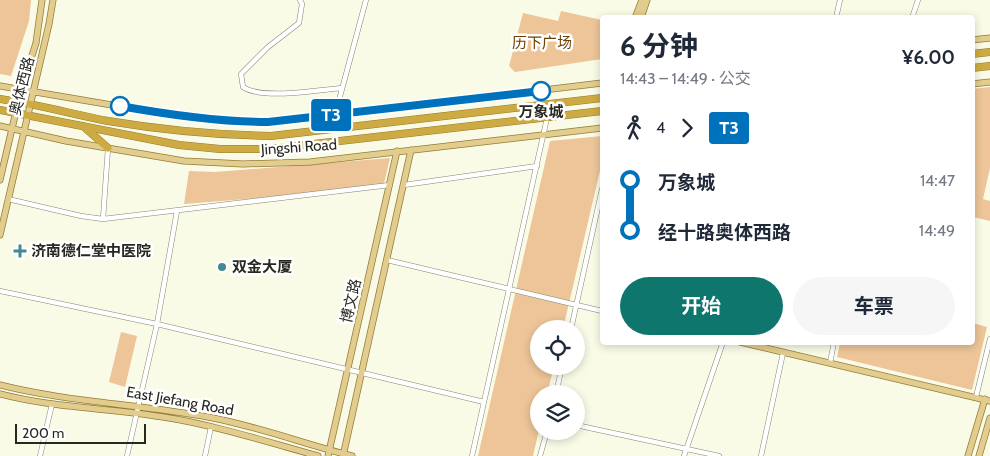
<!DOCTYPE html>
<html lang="zh">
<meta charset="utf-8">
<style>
:root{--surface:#fff;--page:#f6f6f7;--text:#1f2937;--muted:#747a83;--accent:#0f766e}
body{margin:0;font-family:Cabin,"Noto Sans SC",sans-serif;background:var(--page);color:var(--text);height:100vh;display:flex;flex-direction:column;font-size:19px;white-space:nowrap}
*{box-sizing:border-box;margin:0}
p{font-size:16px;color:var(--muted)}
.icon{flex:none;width:28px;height:28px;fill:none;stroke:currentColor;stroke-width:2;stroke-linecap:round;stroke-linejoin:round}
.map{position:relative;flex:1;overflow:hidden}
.panel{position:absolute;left:600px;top:15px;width:375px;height:330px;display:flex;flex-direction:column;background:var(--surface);border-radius:5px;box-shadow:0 2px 8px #0003}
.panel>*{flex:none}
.badge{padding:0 10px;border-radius:4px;font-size:18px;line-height:32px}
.fabs{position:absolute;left:530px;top:320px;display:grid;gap:10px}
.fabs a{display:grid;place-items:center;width:55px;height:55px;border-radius:50%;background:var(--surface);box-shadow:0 2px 8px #0003;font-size:25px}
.scale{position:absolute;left:15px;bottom:12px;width:131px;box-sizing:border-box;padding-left:5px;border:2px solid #272820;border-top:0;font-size:14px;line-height:18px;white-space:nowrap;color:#272820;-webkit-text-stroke:4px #fff;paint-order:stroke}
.map>.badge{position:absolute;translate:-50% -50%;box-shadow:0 0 0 2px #fff}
.legs{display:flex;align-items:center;gap:8px;height:55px;padding:0 20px;font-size:16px}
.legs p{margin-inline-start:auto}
.headline{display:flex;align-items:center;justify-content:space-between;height:85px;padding:0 20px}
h1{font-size:28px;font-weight:700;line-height:38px}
.action{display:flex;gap:10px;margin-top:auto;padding:10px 20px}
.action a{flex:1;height:58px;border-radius:30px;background:var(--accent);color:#fff;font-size:20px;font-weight:700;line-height:58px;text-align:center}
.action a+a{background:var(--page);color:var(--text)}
ul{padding:0 20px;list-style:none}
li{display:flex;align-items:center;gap:18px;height:50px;font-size:19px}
li i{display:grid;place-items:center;width:8px;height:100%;margin:0 6px;background:currentColor}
li i::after{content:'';width:12px;height:12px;margin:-6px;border:4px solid;border-radius:50%;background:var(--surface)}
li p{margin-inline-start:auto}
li:first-child i{background:linear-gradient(#0000 50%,currentColor 0)}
li:last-child i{background:linear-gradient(currentColor 50%,#0000 0)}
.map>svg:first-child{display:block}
</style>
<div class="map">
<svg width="990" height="456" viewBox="0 0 990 456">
<rect width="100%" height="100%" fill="#fafbe7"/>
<!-- green -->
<path fill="#edc598" d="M0 0H31L29 21 11 76 0 74Z
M561 11 602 20V59L515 72 509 66 523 13 558 21Z
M990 87V168L983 199 990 201V221L973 217 972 89Z
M602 136V162L563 329H539V366H554L547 394H539V430L533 456H478L550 141Z
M390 158 383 188 184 204 189 171 215 172Z
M973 323 987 327 972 390 837 357 840 343 972 342Z
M121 332 137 336 125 387 109 382Z"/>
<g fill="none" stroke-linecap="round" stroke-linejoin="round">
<!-- minor casing -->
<g stroke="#848573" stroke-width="5.5">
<path id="minor" d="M300 0 302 4 299 23 268 47 241 74 243 87C262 100 318 90 342 88
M836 18 840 0
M912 18 918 0
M335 115 366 0
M404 185 537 166
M8 199 81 216 103 219 390 185
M103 219 108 148
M387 260 602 311
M0 291 157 324 484 402
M571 329 602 189
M830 363 834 342
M556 394 562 366
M976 397 990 339
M576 425 719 456
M40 456 52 404
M127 456 157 324 177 211
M205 456 211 427
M472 456 547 118
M540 456 547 431
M684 456 723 342
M761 456 783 353"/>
</g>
<!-- major casing -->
<g stroke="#947c36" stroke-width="7">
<path id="major" d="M635 18 642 0
M641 18 647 0
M972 40 990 38
M972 84 990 82
M0 86 182 117 236 122 299 119 602 83
M0 126 66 141 184 161 243 164 310 162 602 128
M0 180 21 90 36 43 42 0
M0 235 49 24 53 0
M740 342 990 401
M0 385C67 402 139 404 208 417 257 426 304 444 352 456
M0 394C53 408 109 408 163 417 215 425 267 442 318 456
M328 456 397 151
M343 456 411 150
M968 456 985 399
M979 456 990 418"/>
</g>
<!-- highway casing -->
<g stroke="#947c36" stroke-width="8">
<path id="highway" d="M972 54 990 52
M972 68 990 66
M0 99C36 104 72 114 108 121 162 130 217 135 271 136L602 98
M0 110 179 145 220 149H270L602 111
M83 126 108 148"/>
</g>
<!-- minor -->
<use href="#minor" stroke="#fff" stroke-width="4.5"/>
<!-- major -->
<use href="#major" stroke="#e2cc8e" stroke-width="5.5"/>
<!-- highway -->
<use href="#highway" stroke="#ceaa42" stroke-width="7"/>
</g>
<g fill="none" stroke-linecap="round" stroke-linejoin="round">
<!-- line-1 casing -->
<g stroke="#fff" stroke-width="11">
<path id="line-1" d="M120 106C170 115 218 122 268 122L541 91"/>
</g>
<!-- line-1 -->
<use href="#line-1" stroke="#0072bc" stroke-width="8"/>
</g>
<!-- markers -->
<g fill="#fff" stroke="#0072bc" stroke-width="2.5">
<circle cx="541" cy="91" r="9"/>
<circle cx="120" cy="106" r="9"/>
</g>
<g fill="#438995" stroke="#fff" stroke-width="2">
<path d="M17.5 243.5h5v5h5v5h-5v5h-5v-5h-5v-5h5z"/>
<circle cx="222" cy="267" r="5"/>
</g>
<g text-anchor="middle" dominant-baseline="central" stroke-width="5" stroke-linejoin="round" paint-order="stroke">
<!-- park labels -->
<g font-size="15" fill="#6b4203" stroke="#fff">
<text x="542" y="43">历下广场</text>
</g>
<!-- street labels -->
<g font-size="15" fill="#272820" stroke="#fff">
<text transform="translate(22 86) rotate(-76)">奥体西路</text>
<text transform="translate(299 147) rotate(-4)">Jingshi Road</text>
<text transform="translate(351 301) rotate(-77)">博文路</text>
<text transform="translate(180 401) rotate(10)">East Jiefang Road</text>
</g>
<!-- stop labels -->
<g font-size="15" font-weight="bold" fill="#272820" stroke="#fff">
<text x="541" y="112">万象城</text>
</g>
<!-- poi labels -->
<g font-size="15" font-weight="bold" fill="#272820" stroke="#fff" text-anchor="start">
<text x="31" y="251">济南德仁堂中医院</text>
<text x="232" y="267">双金大厦</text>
</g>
</g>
</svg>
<div class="fabs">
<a><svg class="icon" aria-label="locate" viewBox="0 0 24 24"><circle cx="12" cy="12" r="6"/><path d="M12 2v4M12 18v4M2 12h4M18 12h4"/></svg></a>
<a><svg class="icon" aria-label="layers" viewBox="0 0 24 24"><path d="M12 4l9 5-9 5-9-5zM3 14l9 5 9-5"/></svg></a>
</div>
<div class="scale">200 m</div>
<b class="badge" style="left:331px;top:115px;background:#0072bc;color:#fff">T3</b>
<section class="panel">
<div class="headline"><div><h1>6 分钟</h1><p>14:43 – 14:49 · 公交</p></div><b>¥6.00</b></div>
<div class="legs"><svg class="icon" aria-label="walk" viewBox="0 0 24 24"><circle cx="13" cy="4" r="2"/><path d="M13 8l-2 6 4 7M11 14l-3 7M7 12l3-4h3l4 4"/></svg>4<svg class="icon" aria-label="forward" viewBox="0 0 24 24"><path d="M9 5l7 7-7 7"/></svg><b class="badge" style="background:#0072bc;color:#fff">T3</b></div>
<ul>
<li><i style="color:#0072bc"></i><b>万象城</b><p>14:47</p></li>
<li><i style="color:#0072bc"></i><b>经十路奥体西路</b><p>14:49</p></li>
</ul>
<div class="action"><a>开始</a><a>车票</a></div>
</section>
</div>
